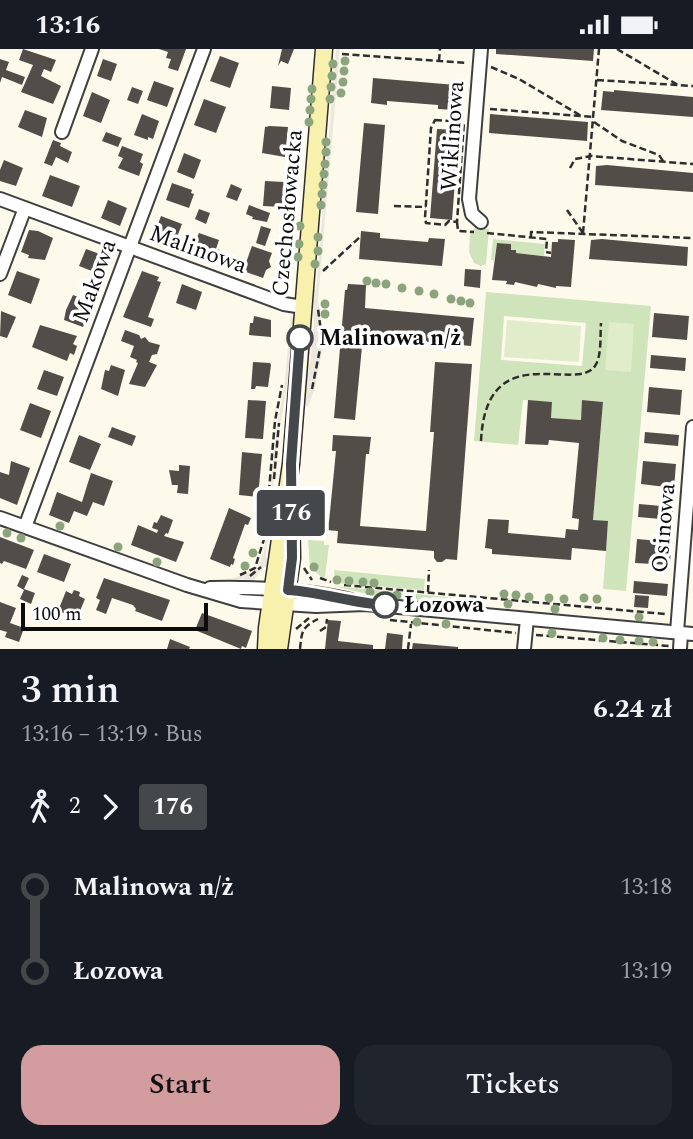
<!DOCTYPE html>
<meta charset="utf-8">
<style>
:root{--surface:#171b24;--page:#20242c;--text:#f1f3f6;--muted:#9ea1a6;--accent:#d39c9f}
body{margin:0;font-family:Spectral,serif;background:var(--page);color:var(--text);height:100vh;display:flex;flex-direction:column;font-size:26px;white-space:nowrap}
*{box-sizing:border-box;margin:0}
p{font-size:23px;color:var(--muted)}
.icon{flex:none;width:38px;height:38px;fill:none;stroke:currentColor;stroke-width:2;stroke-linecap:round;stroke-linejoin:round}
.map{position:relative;height:600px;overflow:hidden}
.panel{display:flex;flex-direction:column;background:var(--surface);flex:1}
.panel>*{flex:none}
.badge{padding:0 14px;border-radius:5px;font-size:24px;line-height:46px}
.scale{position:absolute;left:21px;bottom:18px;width:187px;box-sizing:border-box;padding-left:7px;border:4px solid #0c0c0c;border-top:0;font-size:19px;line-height:24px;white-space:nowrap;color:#0c0c0c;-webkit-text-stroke:5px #fff;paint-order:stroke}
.map>.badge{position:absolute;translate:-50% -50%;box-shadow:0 0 0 4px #fff}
.legs{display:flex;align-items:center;gap:10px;height:77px;padding:0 21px;font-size:23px}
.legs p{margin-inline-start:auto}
.head{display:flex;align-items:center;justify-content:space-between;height:119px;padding:0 21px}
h1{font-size:38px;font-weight:600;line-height:52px}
.primary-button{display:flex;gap:14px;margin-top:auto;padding:14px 21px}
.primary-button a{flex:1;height:80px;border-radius:21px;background:var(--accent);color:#111;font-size:28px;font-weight:600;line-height:80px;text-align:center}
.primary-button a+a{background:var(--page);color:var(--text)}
ul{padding:0 21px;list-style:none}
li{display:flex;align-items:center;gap:24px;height:84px;font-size:26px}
li i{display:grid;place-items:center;width:10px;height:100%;margin:0 9px;background:currentColor}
li i::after{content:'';width:18px;height:18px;margin:-9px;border:5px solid;border-radius:50%;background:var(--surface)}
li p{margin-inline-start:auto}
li:first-child i{background:linear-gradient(#0000 50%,currentColor 0)}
li:last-child i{background:linear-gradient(currentColor 50%,#0000 0)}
.status{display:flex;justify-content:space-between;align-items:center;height:49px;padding:0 35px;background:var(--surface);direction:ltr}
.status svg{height:19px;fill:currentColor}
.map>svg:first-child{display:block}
</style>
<div class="status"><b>13:16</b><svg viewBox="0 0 49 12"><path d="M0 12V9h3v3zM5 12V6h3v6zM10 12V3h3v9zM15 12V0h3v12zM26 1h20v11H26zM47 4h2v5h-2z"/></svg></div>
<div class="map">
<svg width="693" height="600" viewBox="0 0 693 600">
<rect width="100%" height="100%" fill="#fdfaec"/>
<!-- green -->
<path fill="#cfe4ba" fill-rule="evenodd" d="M477 178 489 180 486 215 481 217 474 214 469 203 470 183Z
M493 190 545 195 544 207 516 204V201H511V195L497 194 494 211H491Z
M486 243 651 257 626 542 603 540 608 473 593 471 603 353 583 351 581 371 551 369 552 353 523 351 518 396 474 392ZM504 267 586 274 582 317 501 311Z
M308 491 324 492V496H329L325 528 323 529 310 519Z
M334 521 425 530 424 541 335 534Z
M334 537 467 550V554L461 558 397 552Z"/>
<!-- pitch -->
<path fill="#e0ecca" d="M507 271 581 277 579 313 504 308Z
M609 273 634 275 631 323 605 321Z"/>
<!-- plaza -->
<path fill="#ece8dd" d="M336 0H340L318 251 324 293 315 339 308 358 302 353 311 307 314 276 312 238 316 241Z
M291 264 295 272 293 274 288 331 279 383 266 507 269 517 264 518 252 534H247L243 530 223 533 256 521 264 503 276 383 285 331Z"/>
<!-- building -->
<path fill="#534d49" d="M23 0 56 11 51 23 44 20 41 27 61 37 53 55 21 43 33 16 19 11Z
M159 0H186L178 22 168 19 171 10 166 9 168 3Z
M282 0H294L288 15 281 12 278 17Z
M496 0H594L593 12 496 5Z
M220 7 239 14 230 39 210 32Z
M0 10 9 13 6 21 25 28 22 36 2 28 0 34Z
M103 10 117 15 111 32 97 27Z
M373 29 456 36 454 61 438 60V56L387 52V56L371 54Z
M154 32 174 39 167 58 147 51Z
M272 37 291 39 289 61 270 59Z
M132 38 143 42 138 55 127 51Z
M614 41 693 48V68L601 61 603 42 614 43Z
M92 43 110 51 101 74 83 67Z
M204 50 226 58 216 84 194 76Z
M25 61 47 69 42 88 18 78Z
M142 65 159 72 153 90 148 88V91L134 86Z
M490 65 588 73 587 92 489 84Z
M364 74 385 76 378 165 356 163Z
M270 77 288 78 285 108 262 104 265 78Z
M437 80 459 81 452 171 430 169Z
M106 83 122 89 118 98 102 92Z
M53 91 61 94 60 97 72 103 68 114 56 108 52 117 44 114Z
M122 97 143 105 140 113 143 115 139 127 118 119 123 109 118 107Z
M184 104 201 111 194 130 177 123Z
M4 111 23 119 16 137 0 132V121Z
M607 116 693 124V143L595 136 596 117Z
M50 126 80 137 72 158 42 147Z
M265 132 284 133 282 158 263 157Z
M172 134 192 141 191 144 194 145 189 159 166 151Z
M231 135 242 140 237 152 226 148Z
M108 151 127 159 120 177 101 169Z
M249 156 270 164 267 173 252 170 253 168 246 165Z
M199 160 210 164 206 175 195 170Z
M161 167 182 175 174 196 153 189Z
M261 177 271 180 265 197 256 194Z
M29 181 38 182 53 189 45 211 28 209 29 206 21 203Z
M361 182 380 184V189L428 193 429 189 445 190 442 217 359 210Z
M199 184 219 191 216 200 220 201 216 211 191 203Z
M558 190 575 191 571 238 556 237V239L538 235 537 238 515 233 514 236 506 235 507 232 492 231 497 194 511 195V201H516V204L551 208 552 193H558Z
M602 190 688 198 687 217 589 210 591 191Z
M252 197 272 204 269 212 271 218 266 221 263 229 243 222Z
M86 200 108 208 102 226 79 217Z
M465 220 481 221 480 239 464 237Z
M17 222 40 230 31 255 8 246Z
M142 222 159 228 157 232 161 233 148 268 154 270 151 278 123 268Z
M182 235 202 243 196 261 176 254Z
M348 235 366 236 365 259 474 269 471 297 363 287 355 371 334 369 345 241H347Z
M73 246 92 253 83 278 64 271 66 261Z
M1 262 16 268 7 289 0 287Z
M654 264 689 267 687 291 652 288Z
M254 267 271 271V288L249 286 250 274H253Z
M40 276 77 287 73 295 77 297 74 306 70 304 67 312 32 298Z
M125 281 139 286 141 290 145 288 149 293 160 296 157 305 152 306 149 313 157 316 145 338 129 335 138 314 136 313 137 311 130 308 134 297 121 292Z
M651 306 686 309 685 322 650 319Z
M253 313 270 314 271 316 268 338 256 337 255 340H251Z
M435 313 472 315 457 511 446 510 442 513H437L434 509V502L337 494 338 482 326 481 324 477 329 473 336 402H332L333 386 371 388 369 405H366L360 477 426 482 434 383H430Z
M111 316 125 321 118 347 101 340 105 321 109 322Z
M44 321 64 328 57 347 37 340Z
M649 338 682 341 680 366 647 363Z
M248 351 266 352 263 390 245 389Z
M528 351 552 353 551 369 581 371 582 351 603 353 593 471 608 472 606 502 572 499 571 511 492 505V500L485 499 488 470 509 471 508 484 565 489 566 480 578 481 579 470 572 469 579 394 549 391 548 396 525 395Z
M30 354 51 362 41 389 20 381Z
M112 378 136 387 132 397 108 388Z
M645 383 679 386 678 397 644 394Z
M79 386 101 395 90 421 69 413Z
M242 403 262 405 258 448 239 446Z
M11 412 30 419 17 456 0 449V423L9 426Z
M643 412 676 415 674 439 641 435Z
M179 416 190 417 188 445 177 444 178 436H172L169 421 179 422Z
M91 424 113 432 104 457 93 453 87 467 74 462 69 474 49 466 57 443 82 453Z
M639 455 673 458 672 471 638 468Z
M229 459 251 469 248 476 245 475 233 509 235 510 233 516 231 515 230 518 210 510Z
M161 466 173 471 168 485 166 484 164 487 184 493 176 513 131 496 138 476 157 484 158 481 152 479 154 473 157 474Z
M0 488 34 501 26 520 4 512 2 515 0 514Z
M637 490 671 493 670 516 635 514Z
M44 505 71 515 64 533 37 523Z
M22 526 29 529 24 540 35 544 31 555 20 550 24 541 17 537Z
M104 529 170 551 162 572 135 562 136 560 133 556 112 549 106 565 96 561 100 551 96 549Z
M634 532 668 535 667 547 633 544Z
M74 541 80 543 79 547 85 550 77 569 58 562 66 542 72 545Z
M635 546 649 547 648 559 634 558Z
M0 553 16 559 10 574 24 579 19 593 5 588 7 583 0 581Z
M202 564 252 582 246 599 242 597 241 600 195 581Z
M328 571 341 572 338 592 373 596V600H325Z
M387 584 403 586 402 600H385Z
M170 590 190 598 189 600H167Z
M413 594 458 598V600H412Z"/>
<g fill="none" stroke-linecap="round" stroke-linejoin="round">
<!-- street casing -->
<g stroke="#3f3f3f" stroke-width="16">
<path id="street" d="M481 0 469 150 472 165 481 173
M62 83 92 0
M0 150 284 255 303 258
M0 225 25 159
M0 469 187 536 241 552 316 557 365 555 693 585
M25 478 204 0
M210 539C258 538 305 540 351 551
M677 583 693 378
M524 600 527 570
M680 600 681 584"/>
</g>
<!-- secondary casing -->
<g stroke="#2e2e2e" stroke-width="19">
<path id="secondary" d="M266 600 267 579 291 415 324 0
M279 600 292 509 291 463"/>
</g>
<!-- path -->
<path stroke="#2e2e2e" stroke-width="2.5" stroke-dasharray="7 3.5" stroke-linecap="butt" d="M617 0 678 36
M342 5 467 14
M439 12 440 0
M491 18 519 30 583 68
M597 31 693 37
M490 60 594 68
M435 71 464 73 457 173 449 172 445 176 426 174 425 169 431 79Z
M594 73 622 92 659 106 663 112
M570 119 575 110 591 107 693 115
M394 157 426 158
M567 161 583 184
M457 173 458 182 474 183
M487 184 547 190 546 203 551 204
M583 184 599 0
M531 188V183L693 189
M323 222 361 187
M289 243 290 229
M312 340 322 290 318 260
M481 392C486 286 577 345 595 317 602 307 600 286 601 274
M274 430 279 374
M304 519 312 531
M240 526 255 519 265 487 275 372 282 336
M250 527 261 518
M320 529 331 533
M344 536 665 565
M428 543 429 521
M390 571 516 584
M296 580 309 569
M320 582 326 578 327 570
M536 586 669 597
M300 600C302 582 301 579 318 570
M408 600 411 575"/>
<!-- street -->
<use href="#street" stroke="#fff" stroke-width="12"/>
<!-- secondary -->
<use href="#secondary" stroke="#f7f1ad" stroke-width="16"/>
</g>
<!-- trees -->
<g fill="#8ba47d">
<circle cx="345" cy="12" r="4.5"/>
<circle cx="333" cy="15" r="4.5"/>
<circle cx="344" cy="22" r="4.5"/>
<circle cx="332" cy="27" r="4.5"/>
<circle cx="343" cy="33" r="4.5"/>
<circle cx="331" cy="38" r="4.5"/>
<circle cx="312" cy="40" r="4.5"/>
<circle cx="341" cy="44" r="4.5"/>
<circle cx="311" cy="50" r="4.5"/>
<circle cx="330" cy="50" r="4.5"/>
<circle cx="310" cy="61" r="4.5"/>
<circle cx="309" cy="73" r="4.5"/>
<circle cx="326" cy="93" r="4.5"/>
<circle cx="326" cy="103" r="4.5"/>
<circle cx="325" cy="115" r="4.5"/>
<circle cx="324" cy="125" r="4.5"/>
<circle cx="323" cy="136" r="4.5"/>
<circle cx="322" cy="145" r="4.5"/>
<circle cx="321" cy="156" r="4.5"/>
<circle cx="300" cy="177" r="4.5"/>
<circle cx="318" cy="188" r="4.5"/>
<circle cx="299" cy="195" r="4.5"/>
<circle cx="318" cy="202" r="4.5"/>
<circle cx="298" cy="208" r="4.5"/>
<circle cx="315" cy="215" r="4.5"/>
<circle cx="367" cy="232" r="4.5"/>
<circle cx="376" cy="234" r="4.5"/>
<circle cx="386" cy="235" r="4.5"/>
<circle cx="402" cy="239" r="4.5"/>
<circle cx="419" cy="242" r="4.5"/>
<circle cx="434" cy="245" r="4.5"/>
<circle cx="451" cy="250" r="4.5"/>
<circle cx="461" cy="252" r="4.5"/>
<circle cx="470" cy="254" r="4.5"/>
<circle cx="325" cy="255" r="4.5"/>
<circle cx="325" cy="265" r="4.5"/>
<circle cx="60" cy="477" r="4.5"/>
<circle cx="7" cy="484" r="4.5"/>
<circle cx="21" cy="489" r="4.5"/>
<circle cx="118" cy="498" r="4.5"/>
<circle cx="253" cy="504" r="4.5"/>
<circle cx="157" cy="513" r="4.5"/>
<circle cx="245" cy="517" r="4.5"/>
<circle cx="314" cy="518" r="4.5"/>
<circle cx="337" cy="531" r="4.5"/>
<circle cx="349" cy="532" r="4.5"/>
<circle cx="363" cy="533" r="4.5"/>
<circle cx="374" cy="534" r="4.5"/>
<circle cx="370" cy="543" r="4.5"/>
<circle cx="504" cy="545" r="4.5"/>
<circle cx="397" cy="546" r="4.5"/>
<circle cx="516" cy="546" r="4.5"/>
<circle cx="412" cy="548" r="4.5"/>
<circle cx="529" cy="548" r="4.5"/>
<circle cx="549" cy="549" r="4.5"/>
<circle cx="584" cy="549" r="4.5"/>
<circle cx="564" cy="550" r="4.5"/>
<circle cx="597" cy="550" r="4.5"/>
<circle cx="508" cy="555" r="4.5"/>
<circle cx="555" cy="560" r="4.5"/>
<circle cx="639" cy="568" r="4.5"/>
<circle cx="417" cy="573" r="4.5"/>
<circle cx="446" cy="575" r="4.5"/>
<circle cx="552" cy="584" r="4.5"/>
<circle cx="603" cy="589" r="4.5"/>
<circle cx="620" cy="591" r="4.5"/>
<circle cx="639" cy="592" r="4.5"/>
<circle cx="653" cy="593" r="4.5"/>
</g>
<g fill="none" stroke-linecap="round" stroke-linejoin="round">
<!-- line-1 casing -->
<g stroke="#fff" stroke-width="16">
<path id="line-1" d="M300 289 291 415 292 509 288 541C321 543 352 554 385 556"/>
</g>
<!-- line-1 -->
<use href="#line-1" stroke="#45484a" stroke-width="10"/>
</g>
<!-- markers -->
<g fill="#fff" stroke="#45484a" stroke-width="3.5">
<circle cx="300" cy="289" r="12"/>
<circle cx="385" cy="556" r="12"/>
</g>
<g text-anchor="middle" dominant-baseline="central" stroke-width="7" stroke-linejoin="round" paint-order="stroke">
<!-- street labels -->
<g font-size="23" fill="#0c0c0c" stroke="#fff">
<text transform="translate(453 87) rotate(-86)">Wiklinowa</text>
<text transform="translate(288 164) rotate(-85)">Czechosłowacka</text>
<text transform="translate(198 201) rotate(20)">Malinowa</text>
<text transform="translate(95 232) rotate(-70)">Makowa</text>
<text transform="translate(664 479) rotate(-85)">Osinowa</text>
</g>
<!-- stop labels -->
<g font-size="23" font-weight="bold" fill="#0c0c0c" stroke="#fff" text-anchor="start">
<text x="319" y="289">Malinowa n/ż</text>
<text x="404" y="556">Łozowa</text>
</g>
</g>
</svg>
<div class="scale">100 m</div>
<b class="badge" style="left:291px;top:464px;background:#45484a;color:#fff">176</b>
</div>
<section class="panel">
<div class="head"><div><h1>3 min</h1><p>13:16 – 13:19 · Bus</p></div><b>6.24 zł</b></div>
<div class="legs"><svg class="icon" aria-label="walk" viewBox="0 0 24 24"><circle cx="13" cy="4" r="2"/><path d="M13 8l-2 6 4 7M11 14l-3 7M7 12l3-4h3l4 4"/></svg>2<svg class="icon" aria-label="forward" viewBox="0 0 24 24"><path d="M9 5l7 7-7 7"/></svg><b class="badge" style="background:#45484a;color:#fff">176</b></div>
<ul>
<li><i style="color:#45484a"></i><b>Malinowa n/ż</b><p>13:18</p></li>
<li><i style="color:#45484a"></i><b>Łozowa</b><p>13:19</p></li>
</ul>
<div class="primary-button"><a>Start</a><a>Tickets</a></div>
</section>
